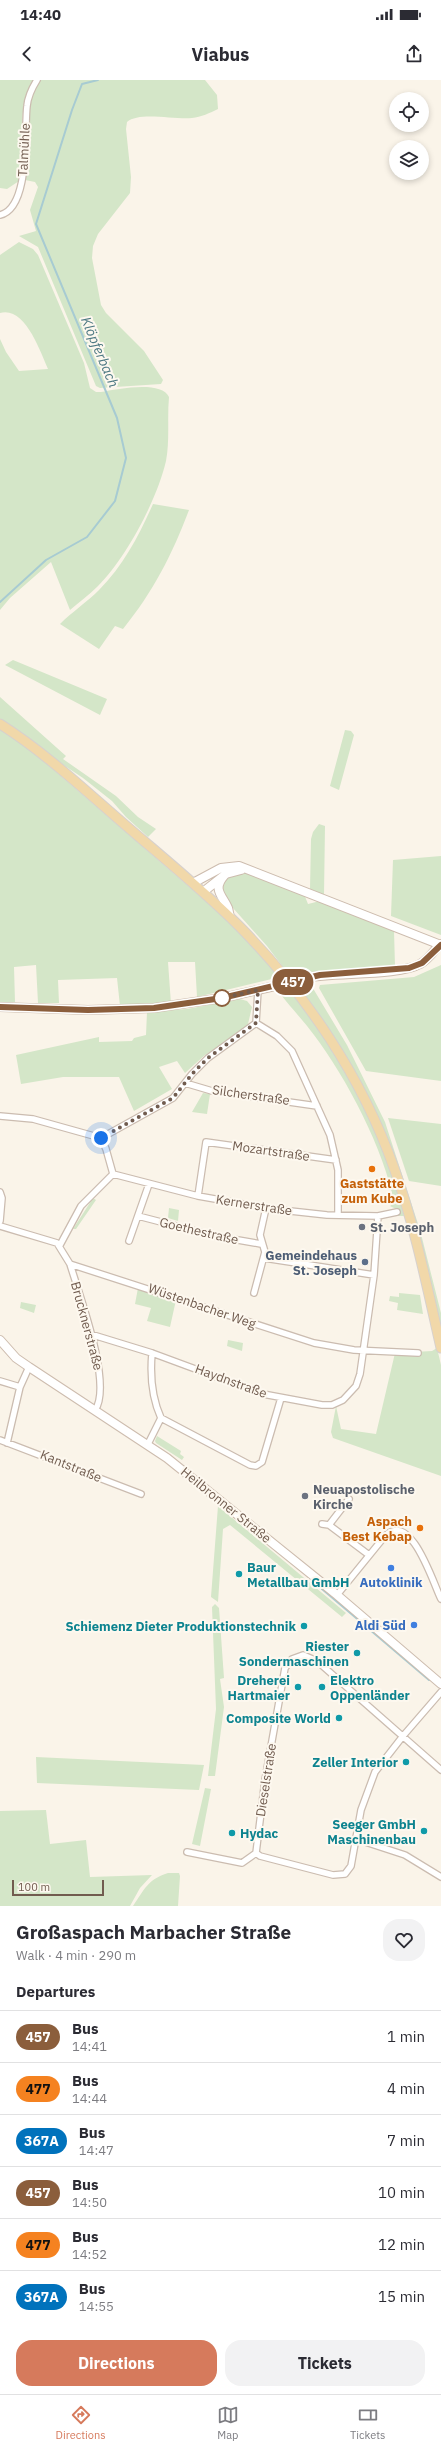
<!DOCTYPE html>
<meta charset="utf-8">
<style>
:root{--surface:#fff;--page:#f2f2f3;--text:#2b2b33;--muted:#7c7c81;--line:#e1e1e2;--accent:#d67a5c}
body{margin:0;font-family:"IBM Plex Sans",sans-serif;background:var(--page);color:var(--text);height:100vh;display:flex;flex-direction:column;font-size:15px;white-space:nowrap}
*{box-sizing:border-box;margin:0}
p{font-size:13px;color:var(--muted)}
.icon{flex:none;width:22px;height:22px;fill:none;stroke:currentColor;stroke-width:2;stroke-linecap:round;stroke-linejoin:round}
.map{position:relative;height:1826px;overflow:hidden}
.drawer{display:flex;flex-direction:column;background:var(--surface);flex:1}
.drawer>*{flex:none}
.badge{padding:0 8px;border-radius:13px;font-size:14px;line-height:26px}
.tools{position:absolute;left:389px;top:12px;display:grid;gap:8px}
.tools a{display:grid;place-items:center;width:40px;height:40px;border-radius:50%;background:var(--surface);box-shadow:0 2px 6px #0003;font-size:20px}
.scale{position:absolute;left:12px;bottom:10px;width:92px;box-sizing:border-box;padding-left:4px;border:2px solid #715c4f;border-top:0;font-size:11px;line-height:14px;white-space:nowrap;color:#715c4f;-webkit-text-stroke:3px #fdf8ef;paint-order:stroke}
.you{position:absolute;width:20px;height:20px;margin:-10px;border:3px solid #fff;border-radius:50%;background:#1a73e8;box-shadow:0 0 0 6px #1a73e833}
.map>.badge{position:absolute;translate:-50% -50%;box-shadow:0 0 0 2px #fff}
h2{padding:0 16px;font-size:15px;line-height:36px}
.round{display:grid;place-items:center;flex:none;width:42px;height:42px;border-radius:16px;background:var(--page)}
.summary{display:flex;align-items:center;justify-content:space-between;height:68px;padding:0 16px}
h1{font-size:19px;font-weight:700;line-height:30px}
.action{display:flex;gap:8px;margin-top:auto;padding:8px 16px}
.action a{flex:1;height:46px;border-radius:16px;background:var(--accent);color:#fff;font-size:16px;font-weight:700;line-height:46px;text-align:center}
.action a+a{background:var(--page);color:var(--text)}
ul{padding:0;list-style:none}
li{display:flex;align-items:center;gap:12px;height:52px;padding:0 16px;border-top:1px solid var(--line)}
li div{flex:1}
li b{display:block;font-size:15px}
li em{font-style:normal}
li .badge{min-width:44px;font-weight:700;text-align:center}
.status{display:flex;justify-content:space-between;align-items:center;height:28px;padding:0 20px;background:var(--surface);direction:ltr}
.status svg{height:11px;fill:currentColor}
header{display:flex;justify-content:space-between;align-items:center;height:52px;padding:0 16px;background:var(--surface);font-size:18px;font-weight:700}
.tab-bar{display:flex;justify-content:space-around;align-items:center;height:56px;border-top:1px solid var(--line);background:var(--surface);font-size:11px;color:var(--muted)}
.tab-bar a{display:grid;justify-items:center;gap:2px}
.tab-bar .active{color:var(--accent)}
.map>svg:first-child{display:block}
</style>
<div class="status"><b>14:40</b><svg viewBox="0 0 49 12"><path d="M0 12V9h3v3zM5 12V6h3v6zM10 12V3h3v9zM15 12V0h3v12zM26 1h20v11H26zM47 4h2v5h-2z"/></svg></div>
<header><svg class="icon" aria-label="back" viewBox="0 0 24 24"><path d="M15 5l-7 7 7 7"/></svg>Viabus<svg class="icon" aria-label="share" viewBox="0 0 24 24"><path d="M12 15V3M7 8l5-5 5 5M5 13v7h14v-7"/></svg></header>
<div class="map">
<svg width="441" height="1826" viewBox="0 0 441 1826">
<rect width="100%" height="100%" fill="#faf4e9"/>
<!-- green -->
<path fill="#d4e6c8" d="M0 0H35C15 27 24 68 22 99L7 109 0 108Z
M39 0H205L217 15 218 29C210 33 201 37 192 38 175 40 139 31 127 42L126 49 131 97 130 113 98 154 93 166 92 178 101 225 106 233 144 271 163 300 161 304 100 308 96 306 38 167 19 156 36 151 30 130 38 107 35 102 25 100 29 24Z
M19 162 33 169 38 175 84 283 90 308 96 312H101C117 309 162 300 169 317 167 338 170 360 166 381 157 420 126 478 98 506 89 515 79 522 70 530L51 482 10 518 0 530V259L6 272 19 291 48 289C40 271 25 226 0 233V175Z
M153 424 189 430C172 475 153 512 123 549L115 546 99 569 60 544C72 532 87 522 99 510 124 485 139 455 153 424Z
M13 580 107 619 100 635 5 585Z
M0 617 66 676 63 679 116 716 138 737 156 749 148 757 126 737 112 721 83 698 47 674 0 639Z
M0 647 32 671 216 830 239 852 280 897 197 917 195 882H168L171 924 120 926 117 898 58 900 59 923H38L36 885 14 887 15 922 0 923Z
M345 650 351 651 354 655 339 710 330 706Z
M319 744 325 746 324 815 310 809 311 759 313 752Z
M441 776V855L391 836 393 780Z
M240 792 252 794 304 814 308 824 320 821 394 851 395 886 289 895 267 866 224 818 222 804 229 795Z
M441 885V1001L366 991 319 908 320 905 414 897Z
M311 905 347 965 385 1042 420 1150 441 1233V1252L395 1080 299 908Z
M291 909C343 976 383 1054 404 1136H396V1129L390 1126 394 1123C385 1071 346 997 314 955 303 940 290 927 279 912Z
M240 919 247 921 252 927 248 944 241 952 205 975 185 993 177 981 159 987 172 1009 134 1031 119 997H63L21 1004 16 975 99 957V962L132 961 134 958 146 955 147 932 187 929Z
M203 1013 210 1014 207 1034 192 1032Z
M388 1038 441 1044V1106L409 1101Z
M93 1118 96 1120 76 1149H73Z
M169 1128 179 1130 178 1141 168 1138Z
M138 1208 176 1220 170 1247 147 1241 151 1228 135 1224Z
M399 1213 420 1215 423 1234 397 1230 398 1223 389 1221 390 1216 399 1217Z
M21 1222 36 1225 34 1233 20 1228Z
M228 1260 243 1263 242 1271 227 1266Z
M437 1268 441 1285V1396L333 1358 331 1352 336 1326 341 1349 376 1354 395 1273 432 1271Z
M157 1356 181 1371 180 1374 184 1377 182 1380 156 1363 155 1361Z
M218 1426 346 1533 342 1537 230 1445 223 1449 218 1522 211 1517Z
M215 1524 219 1528 224 1598 220 1599 224 1627 215 1696H208L216 1629 212 1527Z
M36 1677 204 1685 199 1710 37 1703Z
M205 1708 211 1709 200 1766 192 1764Z
M46 1730 50 1764 86 1760 90 1797 152 1795 140 1808 130 1826H0V1731Z
M168 1793H179L180 1796 178 1826H133C144 1810 148 1799 168 1793Z"/>
<g fill="none" stroke-linecap="round" stroke-linejoin="round">
<!-- stream -->
<path stroke="#a7cbd2" stroke-width="2" d="M0 522 46 480 87 457 115 421 126 378 117 338 36 144 72 30 82 4 98 0
M322 1509 429 1600"/>
<!-- street casing -->
<g stroke="#cbbcb0" stroke-width="8">
<path id="street" d="M0 135C31 128 24 49 27 26 28 16 32 8 37 0
M256 943 277 956 292 971 330 1055 338 1090V1134
M185 1003 212 1011 317 1026
M0 1036 33 1039 101 1058 106 1069 113 1094 81 1126 60 1165
M101 1058 173 1018 192 994 208 978 256 943 258 910
M113 1094 198 1116 272 1129 327 1135 378 1136 397 1132
M0 1112 2 1118 0 1141
M198 1116 206 1062 336 1080
M138 1136 215 1156 261 1164
M0 1146 57 1163 70 1184C79 1214 113 1305 95 1330
M129 1161 149 1104
M264 1178 374 1195
M70 1184 314 1263 354 1270 418 1273
M254 1213 265 1172 260 1155 266 1128
M90 1254 152 1273 263 1314 322 1325H332L343 1320 356 1306 360 1294 374 1195 378 1136
M152 1273C150 1295 152 1318 161 1338L250 1385 256 1386 262 1382 281 1318
M0 1301 20 1307
M0 1360 141 1414
M7 1363 20 1307 29 1287
M148 1364 161 1338
M322 1444 329 1445 369 1475
M329 1445 349 1419
M337 1515 385 1456C411 1430 433 1503 441 1519
M356 1759 405 1775 441 1797
M187 1772 242 1783 256 1773
M256 1773 265 1700 285 1588 292 1579 303 1575 317 1581 441 1690
M256 1773 260 1776 333 1795 345 1794 351 1786 361 1730 375 1692 403 1656 441 1612"/>
</g>
<!-- secondary casing -->
<g stroke="#cdbcae" stroke-width="10">
<path id="secondary" d="M224 796C212 810 223 816 228 828 229 831 229 834 230 837
M193 803 221 788 239 786 441 865
M203 812 226 794 241 790
M305 898C334 892 399 896 420 884 428 880 434 871 440 864
M0 927 88 930 154 928 222 918 275 906
M0 1260 16 1278 29 1287 167 1378 337 1515 441 1604"/>
</g>
<!-- primary casing -->
<g stroke="#d7d1ce" stroke-width="11">
<path id="primary" d="M0 644C49 675 93 718 138 756 172 785 207 814 239 846 306 914 362 997 394 1088 415 1146 427 1207 441 1268"/>
</g>
<!-- street -->
<use href="#street" stroke="#fff" stroke-width="5.5"/>
<!-- secondary -->
<use href="#secondary" stroke="#fff" stroke-width="8"/>
<!-- primary -->
<use href="#primary" stroke="#f1d8a9" stroke-width="9"/>
<!-- secondary-bridge casing -->
<g stroke="#cdbcae" stroke-width="10" stroke-linecap="butt">
<path id="secondary-bridge" d="M275 906 305 898"/>
</g>
<!-- secondary-bridge -->
<use href="#secondary-bridge" stroke="#fff" stroke-width="8"/>
</g>
<g fill="none" stroke-linecap="round" stroke-linejoin="round">
<!-- line casing -->
<g stroke="#fff" stroke-width="9">
<path id="line" d="M0 927 88 930 154 928 222 918 320 895 409 888 422 883 441 865"/>
</g>
<!-- line -->
<use href="#line" stroke="#8b5e3c" stroke-width="6"/>
<!-- walk -->
<path stroke="#715c4f" stroke-width="4" stroke-dasharray="0 7.2" d="M101 1058 173 1018 192 994 208 978 256 943 258 910 222 918"/>
</g>
<!-- markers -->
<circle fill="#fff" stroke="#8b5e3c" stroke-width="2" cx="222" cy="918" r="8"/>
<g fill="#e8710a" stroke="#fdf8ef" stroke-width="1.5">
<circle cx="372" cy="1089" r="4"/>
<circle cx="420" cy="1448" r="4"/>
</g>
<g fill="#6b7280" stroke="#fdf8ef" stroke-width="1.5">
<circle cx="362" cy="1147" r="4"/>
<circle cx="305" cy="1416" r="4"/>
</g>
<circle fill="#5c6f8a" stroke="#fdf8ef" stroke-width="1.5" cx="365" cy="1182" r="4"/>
<g fill="#3f7fe0" stroke="#fdf8ef" stroke-width="1.5">
<circle cx="391" cy="1488" r="4"/>
<circle cx="414" cy="1545" r="4"/>
</g>
<g fill="#0f9aa8" stroke="#fdf8ef" stroke-width="1.5">
<circle cx="239" cy="1494" r="4"/>
<circle cx="304" cy="1546" r="4"/>
<circle cx="357" cy="1573" r="4"/>
<circle cx="298" cy="1607" r="4"/>
<circle cx="322" cy="1607" r="4"/>
<circle cx="339" cy="1638" r="4"/>
<circle cx="406" cy="1682" r="4"/>
<circle cx="424" cy="1751" r="4"/>
<circle cx="232" cy="1753" r="4"/>
</g>
<g text-anchor="middle" dominant-baseline="central" stroke-width="4" stroke-linejoin="round" paint-order="stroke">
<!-- street labels -->
<g font-size="13" fill="#715c4f" stroke="#fdf8ef">
<text transform="translate(24 70) rotate(-87)">Talmühle</text>
<text transform="translate(251 1015) rotate(8)">Silcherstraße</text>
<text transform="translate(271 1071) rotate(8)">Mozartstraße</text>
<text transform="translate(254 1125) rotate(9)">Kernerstraße</text>
<text transform="translate(199 1151) rotate(13)">Goethestraße</text>
<text transform="translate(202 1226) rotate(19)">Wüstenbacher Weg</text>
<text transform="translate(87 1246) rotate(75)">Brucknerstraße</text>
<text transform="translate(231 1301) rotate(20)">Haydnstraße</text>
<text transform="translate(71 1386) rotate(22)">Kantstraße</text>
<text transform="translate(226 1425) rotate(39)">Heilbronner Straße</text>
<text transform="translate(266 1700) rotate(-81)">Dieselstraße</text>
</g>
<!-- food labels -->
<g font-size="13" font-weight="bold" fill="#c56008" stroke="#fdf8ef">
<text x="372" y="1103">Gaststätte<tspan x="372" dy="15">zum Kube</tspan></text>
<text x="412" y="1441" text-anchor="end">Aspach<tspan x="412" dy="15">Best Kebap</tspan></text>
</g>
<!-- worship labels -->
<g font-size="13" font-weight="bold" fill="#5b616d" stroke="#fdf8ef" text-anchor="start">
<text x="370" y="1147">St. Joseph</text>
<text x="313" y="1409">Neuapostolische<tspan x="313" dy="15">Kirche</tspan></text>
</g>
<!-- service labels -->
<g font-size="13" font-weight="bold" fill="#4e5e75" stroke="#fdf8ef" text-anchor="end">
<text x="357" y="1175">Gemeindehaus<tspan x="357" dy="15">St. Joseph</tspan></text>
</g>
<!-- culture labels -->
<g font-size="13" font-weight="bold" fill="#0d838f" stroke="#fdf8ef" text-anchor="end">
<text x="247" y="1487" text-anchor="start">Baur<tspan x="247" dy="15">Metallbau GmbH</tspan></text>
<text x="296" y="1546">Schiemenz Dieter Produktionstechnik</text>
<text x="349" y="1566">Riester<tspan x="349" dy="15">Sondermaschinen</tspan></text>
<text x="290" y="1600">Dreherei<tspan x="290" dy="15">Hartmaier</tspan></text>
<text x="330" y="1600" text-anchor="start">Elektro<tspan x="330" dy="15">Oppenländer</tspan></text>
<text x="331" y="1638">Composite World</text>
<text x="398" y="1682">Zeller Interior</text>
<text x="416" y="1744">Seeger GmbH<tspan x="416" dy="15">Maschinenbau</tspan></text>
<text x="240" y="1753" text-anchor="start">Hydac</text>
</g>
<!-- shop labels -->
<g font-size="13" font-weight="bold" fill="#366cbe" stroke="#fdf8ef">
<text x="391" y="1502">Autoklinik</text>
<text x="406" y="1545" text-anchor="end">Aldi Süd</text>
</g>
<!-- water labels -->
<g font-size="14" font-style="italic" fill="#4c7882" stroke="#fdf8ef">
<text transform="translate(100 272) rotate(67)">Klöpferbach</text>
</g>
</g>
</svg>
<div class="tools">
<a><svg class="icon" aria-label="locate" viewBox="0 0 24 24"><circle cx="12" cy="12" r="6"/><path d="M12 2v4M12 18v4M2 12h4M18 12h4"/></svg></a>
<a><svg class="icon" aria-label="layers" viewBox="0 0 24 24"><path d="M12 4l9 5-9 5-9-5zM3 14l9 5 9-5"/></svg></a>
</div>
<div class="scale">100 m</div>
<div class="you" style="left:101px;top:1058px"></div>
<b class="badge" style="left:293px;top:902px;background:#8b5e3c;color:#fff">457</b>
</div>
<section class="drawer">
<div class="summary"><div><h1>Großaspach Marbacher Straße</h1><p>Walk · 4 min · 290 m</p></div><a class="round"><svg class="icon" aria-label="heart" viewBox="0 0 24 24"><path d="M12 20l-8-8c-3-5 5-10 8-4 3-6 11-1 8 4z"/></svg></a></div>
<h2>Departures</h2>
<ul>
<li><span class="badge" style="background:#8b5e3c;color:#fff">457</span><div><b>Bus</b><p>14:41</p></div><em>1 min</em></li>
<li><span class="badge" style="background:#f58220;color:#111">477</span><div><b>Bus</b><p>14:44</p></div><em>4 min</em></li>
<li><span class="badge" style="background:#0072bc;color:#fff">367A</span><div><b>Bus</b><p>14:47</p></div><em>7 min</em></li>
<li><span class="badge" style="background:#8b5e3c;color:#fff">457</span><div><b>Bus</b><p>14:50</p></div><em>10 min</em></li>
<li><span class="badge" style="background:#f58220;color:#111">477</span><div><b>Bus</b><p>14:52</p></div><em>12 min</em></li>
<li><span class="badge" style="background:#0072bc;color:#fff">367A</span><div><b>Bus</b><p>14:55</p></div><em>15 min</em></li>
</ul>
<div class="action"><a>Directions</a><a>Tickets</a></div>
</section>
<nav class="tab-bar">
<a class="active"><svg class="icon" aria-label="directions" viewBox="0 0 24 24"><path d="M12 3l9 9-9 9-9-9zM9 14v-3h6M13 9l2 2-2 2"/></svg>Directions</a>
<a><svg class="icon" aria-label="map" viewBox="0 0 24 24"><path d="M3 6l6-2 6 2 6-2v14l-6 2-6-2-6 2zM9 4v14M15 6v14"/></svg>Map</a>
<a><svg class="icon" aria-label="tickets" viewBox="0 0 24 24"><path d="M3 7h18v10H3zM15 7v10"/></svg>Tickets</a>
</nav>
